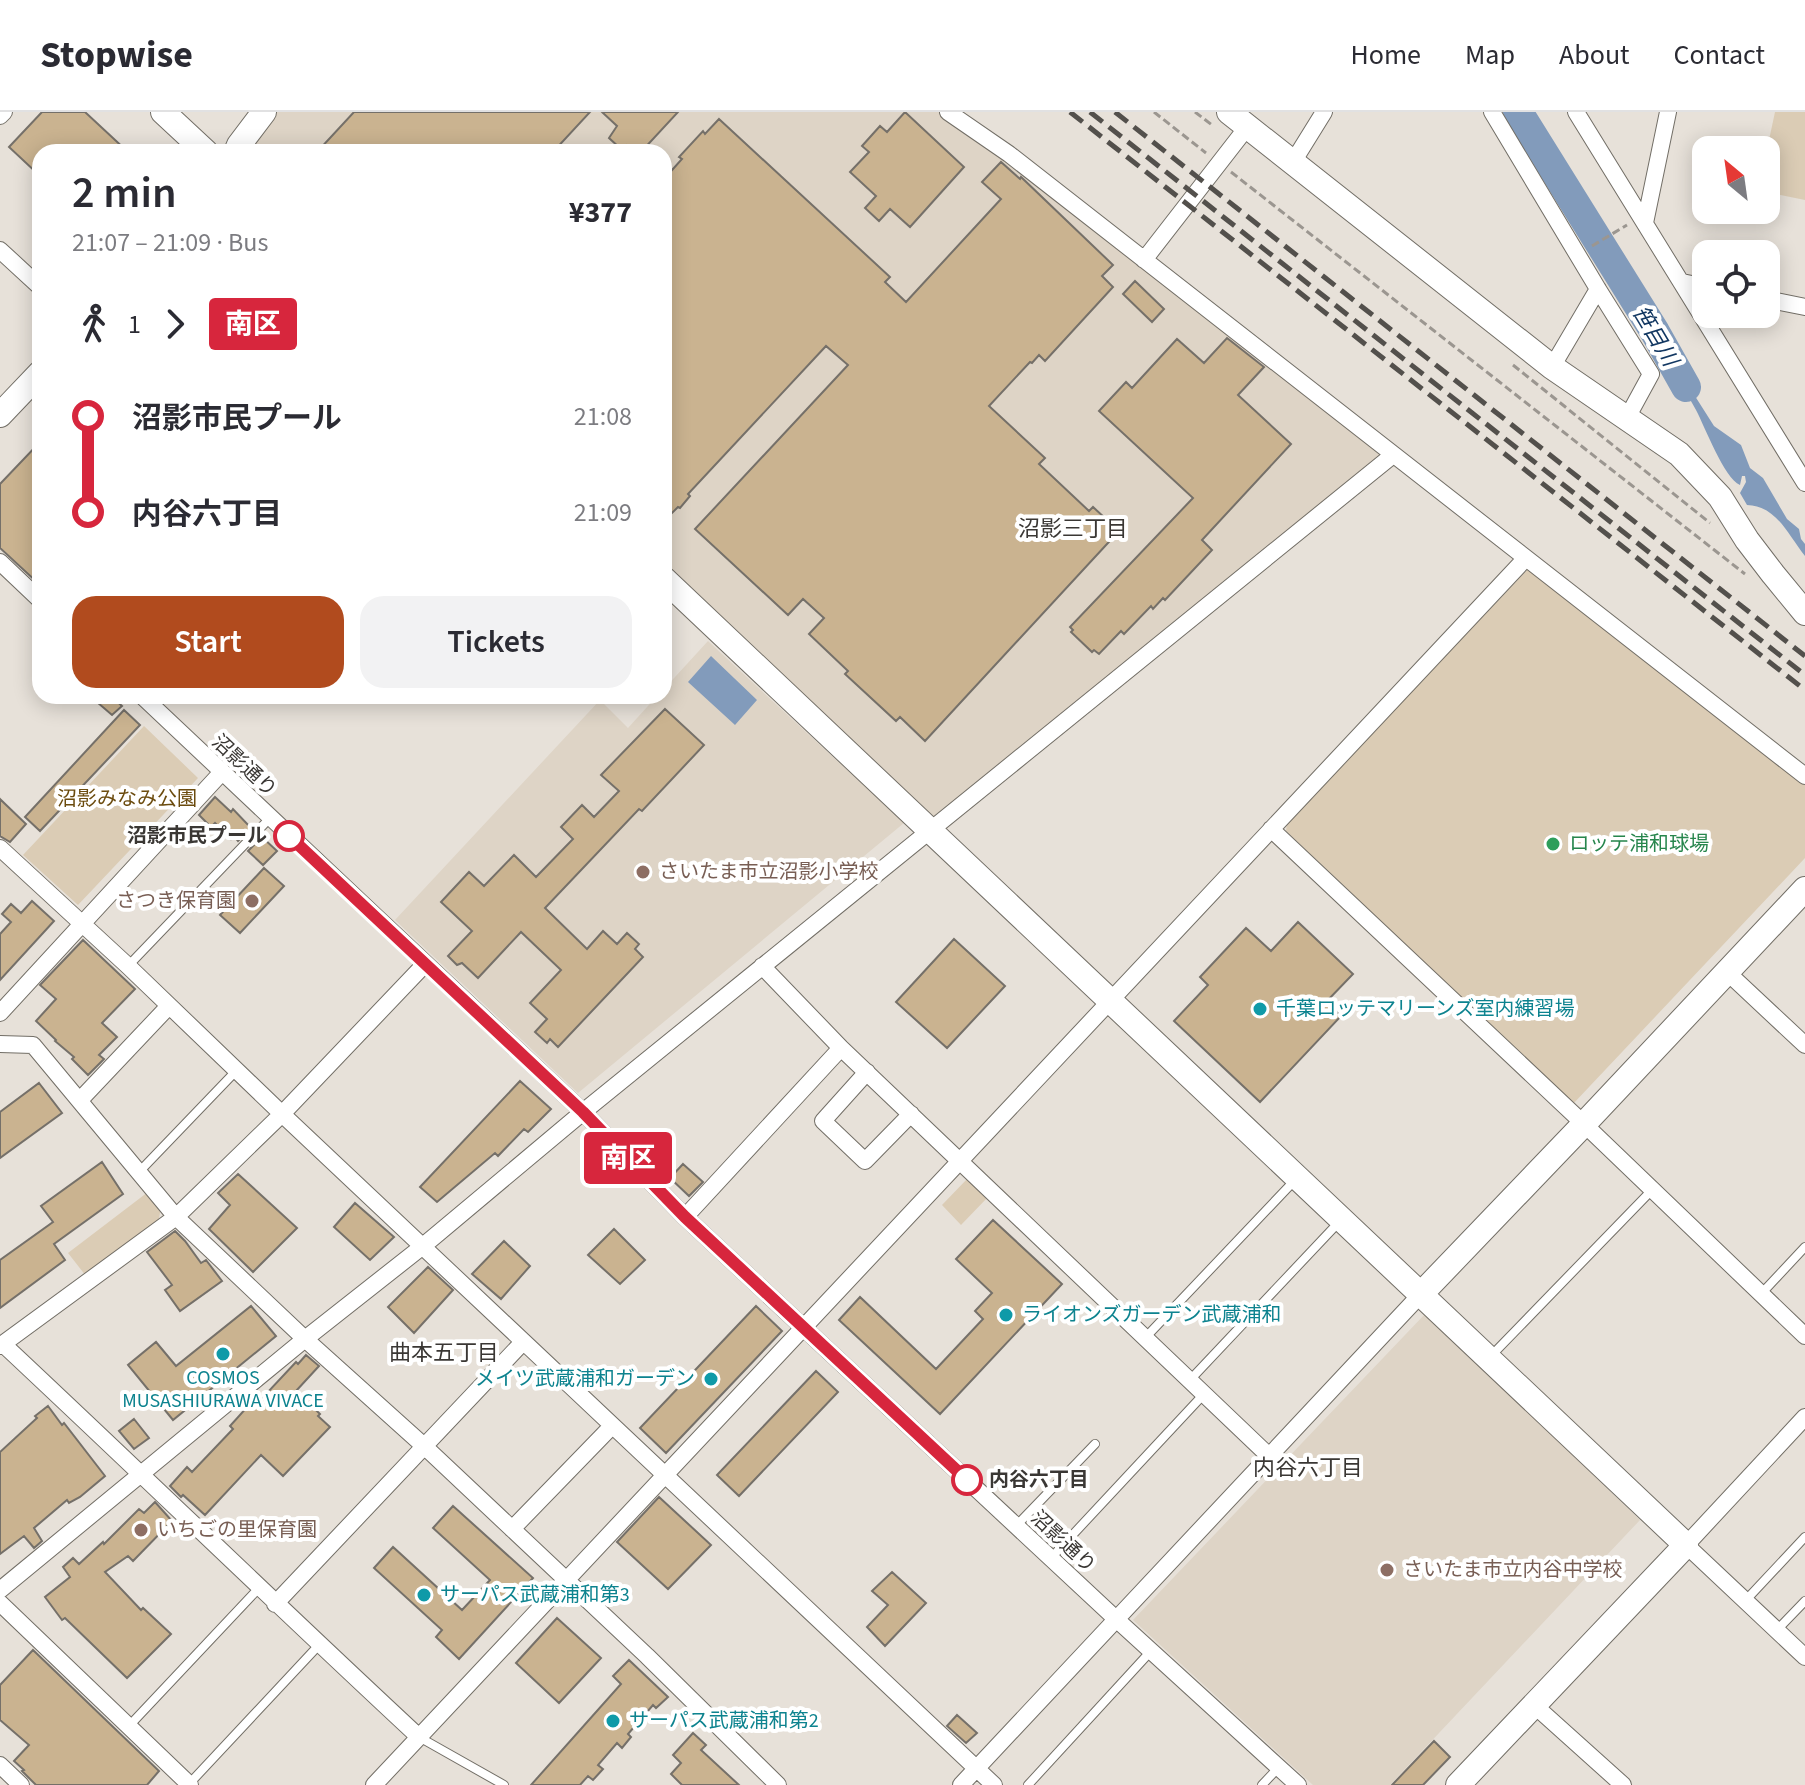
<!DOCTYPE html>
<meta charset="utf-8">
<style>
:root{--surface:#fff;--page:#f2f2f3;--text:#2b2b33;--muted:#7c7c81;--line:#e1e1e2;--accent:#b14b1e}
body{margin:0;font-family:"Source Sans 3","Noto Sans JP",sans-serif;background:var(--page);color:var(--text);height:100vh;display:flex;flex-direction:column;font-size:30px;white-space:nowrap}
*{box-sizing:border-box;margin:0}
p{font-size:26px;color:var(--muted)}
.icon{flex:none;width:44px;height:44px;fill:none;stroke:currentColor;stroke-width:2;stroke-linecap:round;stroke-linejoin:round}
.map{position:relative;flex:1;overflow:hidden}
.drawer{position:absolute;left:32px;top:32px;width:640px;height:560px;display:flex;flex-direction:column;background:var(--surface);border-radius:24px;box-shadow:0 4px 20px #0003}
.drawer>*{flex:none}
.badge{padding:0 16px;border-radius:6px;font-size:28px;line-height:52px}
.needle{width:52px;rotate:331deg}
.tools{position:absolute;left:1692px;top:24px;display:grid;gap:16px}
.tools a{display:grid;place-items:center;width:88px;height:88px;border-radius:16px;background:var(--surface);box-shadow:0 4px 20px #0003;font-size:40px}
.map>.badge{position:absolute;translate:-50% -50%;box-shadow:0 0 0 4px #fff}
.legs{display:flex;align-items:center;gap:12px;height:88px;padding:0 40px;font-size:26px}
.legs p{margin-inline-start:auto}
.summary{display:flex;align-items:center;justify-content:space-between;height:136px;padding:0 40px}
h1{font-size:44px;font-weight:600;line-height:60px}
.cta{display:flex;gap:16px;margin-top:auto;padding:16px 40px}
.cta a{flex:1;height:92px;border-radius:24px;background:var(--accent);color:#fff;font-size:32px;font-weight:600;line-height:92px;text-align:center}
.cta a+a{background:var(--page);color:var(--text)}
ul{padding:0 40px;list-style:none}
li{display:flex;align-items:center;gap:28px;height:96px;font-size:30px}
li i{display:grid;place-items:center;width:12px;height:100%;margin:0 10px;background:currentColor}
li i::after{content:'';width:20px;height:20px;margin:-10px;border:6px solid;border-radius:50%;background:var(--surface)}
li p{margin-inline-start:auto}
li:first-child i{background:linear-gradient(#0000 50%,currentColor 0)}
li:last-child i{background:linear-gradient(currentColor 50%,#0000 0)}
header{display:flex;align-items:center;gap:48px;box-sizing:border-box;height:112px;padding:0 40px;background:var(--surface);border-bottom:2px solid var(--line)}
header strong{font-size:38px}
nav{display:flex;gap:44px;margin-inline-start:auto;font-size:28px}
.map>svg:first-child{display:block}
</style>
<header>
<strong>Stopwise</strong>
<nav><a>Home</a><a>Map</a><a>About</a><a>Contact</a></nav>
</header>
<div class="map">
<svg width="1805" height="1673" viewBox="0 0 1805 1673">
<rect width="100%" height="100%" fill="#e7e1d9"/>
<!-- built -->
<path fill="#ded4c6" d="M270 0H943L1393 343 930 718 664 467V40H241Z
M708 529 904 711 578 981 395 808 600 588 628 616 657 584H664V577Z
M1425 1202 1640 1408 1390 1673H1313L1133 1508Z"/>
<!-- green -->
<path fill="#dbccb5" d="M1775 0H1805V88L1766 80V42Z
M1529 456 1805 673V746L1573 992 1286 719 1287 711Z
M144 614 198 666 78 793 23 743Z
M968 1066 988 1085 961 1113 942 1093Z
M148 1080 161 1095 158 1112 86 1164 68 1141Z"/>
<!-- water -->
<path fill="#829bbb" d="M1667 240 1714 314 1741 333 1750 356 1763 366 1787 407 1799 417 1801 427 1805 432V444C1788 423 1777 394 1747 393L1740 381 1746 370 1745 364H1742L1740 373C1724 366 1705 315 1696 298 1686 279 1673 261 1661 244Z
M711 544 757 588 735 613 688 570Z"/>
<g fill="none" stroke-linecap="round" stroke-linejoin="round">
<!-- river -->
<path stroke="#829bbb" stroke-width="30" d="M1518 0 1655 220 1686 275"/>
</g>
<!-- building -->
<path fill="#cab390" stroke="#757069" stroke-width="2" d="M42 0H85L128 40H40V64L9 35Z
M354 0H590L553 40H317Z
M602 0H678L641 40H634L626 33 621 37 609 26 617 14Z
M905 0 964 55 910 115 890 97 879 109 865 96 876 84 850 60 869 40 862 34 880 14 887 20Z
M719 7 890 165 885 170 906 190 1001 87 982 70 1001 50 1020 67 1021 65 1113 153 1102 164 1113 175 1045 249 1039 243 1032 251 1030 250 989 294 1045 346 1039 352 1089 399 1093 395 1119 419 925 629 900 605 896 609 845 562 848 559 809 522 824 506 803 487 788 503 695 417 848 253 826 234 688 382 690 384 680 396 678 395 671 402 664 396V67L682 47 679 45 703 19 705 22Z
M1135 169 1164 197 1152 210 1123 182Z
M1227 226 1264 255 1238 283 1291 332 1202 428 1212 438 1165 488 1163 486 1153 497 1151 494 1124 522 1121 519 1099 542 1094 538 1092 540 1071 520 1073 518 1070 515 1193 386 1099 299 1126 270 1132 276 1177 227 1204 251Z
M40 330V473L0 436V372Z
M90 584H111L122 594 112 603Z
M665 597 704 633 642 699 639 697 545 796 587 837 603 819 617 832 627 821 639 832 635 837 643 845 558 935 550 927 547 931 535 920 547 907 530 891 561 858 521 820 478 866 462 851 457 853 448 844 472 819 441 790 469 760 484 774 514 743 536 765 573 727 561 715 582 693 594 705 619 679 601 663Z
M124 598 140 613 40 719 25 705Z
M215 685 231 700 233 697 251 716 238 729 234 724 231 727 215 711 211 715 199 703Z
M0 687 26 712 10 730 0 724Z
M262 725 277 739 263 753 248 739Z
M264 756 284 774 240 821 220 803Z
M32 789 54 809 0 868V822L11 810 2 802 11 792 21 801Z
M1298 810 1353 862 1326 890 1341 904 1260 990 1174 909 1208 873 1200 865 1246 816 1271 839Z
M954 827 1005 874 947 936 896 890Z
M83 828 135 877 102 911 117 925 99 943 104 947 88 963 72 947 74 945 55 929 56 928 36 909 56 887 40 873Z
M520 969 551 997 528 1020 524 1017 498 1044 495 1041 437 1090 420 1075Z
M39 971 62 1001 0 1046V1000Z
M102 1050 123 1082 54 1132 65 1148 0 1196V1148L53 1110 41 1094Z
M683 1052 703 1070 689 1084 670 1066Z
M238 1062 297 1116 253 1160 209 1117 230 1093 218 1081Z
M355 1091 394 1125 370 1148 334 1115Z
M993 1108 1062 1172 940 1302 839 1208 860 1185 936 1257 983 1207 975 1199 992 1181 956 1147Z
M614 1117 645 1148 620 1172 588 1143Z
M175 1119 185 1129 201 1151 206 1148 222 1169 180 1199 165 1178 172 1173 147 1140Z
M504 1129 530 1154 501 1187 472 1162Z
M428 1155 453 1178 414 1221 388 1195Z
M251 1194 276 1224 173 1308 128 1253 156 1230 176 1254Z
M756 1194 782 1219 666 1341 640 1316Z
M306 1243 319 1254 296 1279 320 1302 318 1304 330 1315 283 1364 261 1343 205 1403 183 1383 181 1385 170 1374 187 1355 192 1360 233 1317 230 1314 248 1294 252 1297 296 1250 298 1252Z
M816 1259 838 1280 739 1384 717 1363Z
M48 1294 62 1313 64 1311 105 1364 80 1385 69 1391 67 1388 34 1416 42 1429 34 1436 24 1424 0 1442V1340L37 1306 35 1304Z
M134 1307 149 1326 134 1337 119 1319Z
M659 1385 711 1433 668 1477 617 1430Z
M155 1390 172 1409 133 1449 128 1444 105 1460 141 1498 143 1496 171 1522 127 1566 65 1506 62 1508 45 1485 70 1465 63 1455 73 1446 79 1452 103 1430 104 1432 139 1397 144 1401Z
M453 1394 533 1466 459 1547 436 1525 442 1518 374 1456 393 1435 462 1498 490 1468 433 1416Z
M892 1460 926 1491 885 1534 867 1515 888 1493 872 1479Z
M557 1506 601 1546 559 1591 516 1551Z
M33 1538 159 1659 147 1673H36L22 1659 24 1658 14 1649 29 1633 0 1608V1573Z
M629 1548 668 1585 656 1596 653 1593 628 1622 631 1625 622 1636 617 1631 598 1653 603 1657 593 1668 588 1664 580 1673H531L621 1572 613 1564Z
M957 1603 977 1621 966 1631 947 1614Z
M693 1621 706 1633 701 1638 739 1673H682L671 1662 681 1651 673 1643Z
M1434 1629 1450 1645 1423 1673H1392Z"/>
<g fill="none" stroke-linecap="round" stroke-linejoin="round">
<!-- lane casing -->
<g stroke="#726e66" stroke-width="10">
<path id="lane" d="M128 854 270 706
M139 1060 236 959
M1761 1182 1805 1135
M1145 1226 1296 1067
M1490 1245 1652 1078
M1190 1268 1340 1109
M1016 1414 1095 1332
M1051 1446 1204 1282
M1746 1488 1805 1425
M1777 1518 1805 1489
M129 1614 259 1476
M419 1625 504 1673
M189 1672 319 1533
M1028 1673 1151 1539
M1262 1673 1279 1655"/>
</g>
<!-- street casing -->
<g stroke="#726e66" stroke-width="18">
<path id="street" d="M948 0 1009 42 1805 664
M1492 0 1598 177 1651 262 1627 306
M1576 0 1805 371
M0 4 4 0
M1293 50 1324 0
M1645 111 1668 0
M0 138 40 175
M1144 148 1248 14
M1682 170 1706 175
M1766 187 1805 195
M1552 255 1598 177
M0 450 40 488
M142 584 583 1000 685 1105 1116 1507 1298 1673
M1271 717 1584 1012 1805 1224
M0 736 128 854 282 1002 994 1673
M762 854 841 936 1269 1344
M1727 860 1805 933
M0 901 222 660
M0 932 33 933 176 1105 305 1227 424 1334 647 1544 778 1673
M867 960 823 1009 865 1049 911 1002
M80 988 168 895
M685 1105 841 936
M3 1232C142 1362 279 1495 419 1625
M0 1234 176 1105 282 1002 425 852
M1805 1305 1686 1433 1805 1545
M512 1417 612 1314
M0 1478 305 1227 423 1134 583 1000 1393 343
M0 1491 190 1673
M275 1492 523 1230
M1534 1593 1623 1673
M0 1653 21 1673
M374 1673 1526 446
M961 1673 1422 1181"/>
</g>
<!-- secondary casing -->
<g stroke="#726e66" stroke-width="26">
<path id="secondary" d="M163 0 206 40
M1229 0 1552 255 1679 342 1720 385 1747 428 1773 462 1805 501
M236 40 239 33 264 0
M0 303 40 261
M664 467C1005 788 1346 1109 1686 1433L1458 1673
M1422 1181 1584 1012 1805 777"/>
</g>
<!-- path -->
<path stroke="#9b9690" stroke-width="3" stroke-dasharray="8 4" stroke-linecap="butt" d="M1154 0 1206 41
M1195 0 1212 13
M1231 60 1745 462
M1592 134 1627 113
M1513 253 1710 411"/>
<!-- lane -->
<use href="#lane" stroke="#fff" stroke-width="8"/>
<!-- street -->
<use href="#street" stroke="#fff" stroke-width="16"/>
<!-- secondary -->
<use href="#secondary" stroke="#fff" stroke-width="24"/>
<!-- rail -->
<path stroke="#53504c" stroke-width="5" stroke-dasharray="16 8" stroke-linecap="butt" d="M1070 0 1805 578
M1090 0 1805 563
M1115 0 1805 544"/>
</g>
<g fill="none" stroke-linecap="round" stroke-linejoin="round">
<!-- line-1 casing -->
<g stroke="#fff" stroke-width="18">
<path id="line-1" d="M289 724 583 1000 685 1105 967 1368"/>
</g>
<!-- line-1 -->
<use href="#line-1" stroke="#d7263d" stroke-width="12"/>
</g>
<!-- markers -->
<g fill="#fff" stroke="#d7263d" stroke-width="4">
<circle cx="289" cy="724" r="14"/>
<circle cx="967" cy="1368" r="14"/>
</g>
<circle fill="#2e9e5b" stroke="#fff" stroke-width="3" cx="1553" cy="732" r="8"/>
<g fill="#8d6e63" stroke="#fff" stroke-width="3">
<circle cx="643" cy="760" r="8"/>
<circle cx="252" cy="789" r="8"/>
<circle cx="141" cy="1418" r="8"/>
<circle cx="1387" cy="1458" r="8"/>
</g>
<g fill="#0f9aa8" stroke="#fff" stroke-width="3">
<circle cx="1260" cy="897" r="8"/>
<circle cx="1006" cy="1203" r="8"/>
<circle cx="223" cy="1242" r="8"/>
<circle cx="711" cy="1267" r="8"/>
<circle cx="424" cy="1483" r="8"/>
<circle cx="613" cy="1609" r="8"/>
</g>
<g text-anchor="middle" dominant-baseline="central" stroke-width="8" stroke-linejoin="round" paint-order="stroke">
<!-- street labels -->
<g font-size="20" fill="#3a3734" stroke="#fff">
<text transform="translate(244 654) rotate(43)">沼影通り</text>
<text transform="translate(1063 1430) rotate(43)">沼影通り</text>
</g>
<!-- park labels -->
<g font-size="20" fill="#6b4b0e" stroke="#fff">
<text x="127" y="687">沼影みなみ公園</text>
</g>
<!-- stop labels -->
<g font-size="20" font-weight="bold" fill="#3a3734" stroke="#fff" text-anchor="end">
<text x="267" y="724">沼影市民プール</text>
<text x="989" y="1368" text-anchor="start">内谷六丁目</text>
</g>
<!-- leisure labels -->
<g font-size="20" fill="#27864d" stroke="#fff" text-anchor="start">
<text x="1569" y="732">ロッテ浦和球場</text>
</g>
<!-- education labels -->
<g font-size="20" fill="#785e54" stroke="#fff" text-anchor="start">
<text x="659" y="760">さいたま市立沼影小学校</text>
<text x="236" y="789" text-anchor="end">さつき保育園</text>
<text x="157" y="1418">いちごの里保育園</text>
<text x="1403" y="1458">さいたま市立内谷中学校</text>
</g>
<!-- culture labels -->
<g font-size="20" fill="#0d838f" stroke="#fff" text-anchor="start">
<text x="1276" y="897">千葉ロッテマリーンズ室内練習場</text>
<text x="1022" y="1203">ライオンズガーデン武蔵浦和</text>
<text x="223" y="1266" text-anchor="middle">COSMOS<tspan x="223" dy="23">MUSASHIURAWA VIVACE</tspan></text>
<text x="695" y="1267" text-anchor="end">メイツ武蔵浦和ガーデン</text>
<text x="440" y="1483">サーパス武蔵浦和第3</text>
<text x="629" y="1609">サーパス武蔵浦和第2</text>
</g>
<!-- water labels -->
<g font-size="22" font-style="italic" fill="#133862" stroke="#fff">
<text transform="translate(1655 224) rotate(59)">笹目川</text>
</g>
<!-- neighbourhood labels -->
<g font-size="22" fill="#3a3734" stroke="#fff">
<text x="1073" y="417">沼影三丁目</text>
<text x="444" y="1241">曲本五丁目</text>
<text x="1308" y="1356">内谷六丁目</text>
</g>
</g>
</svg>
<div class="tools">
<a><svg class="needle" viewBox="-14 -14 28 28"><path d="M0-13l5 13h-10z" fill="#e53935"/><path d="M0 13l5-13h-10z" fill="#7c7c81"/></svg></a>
<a><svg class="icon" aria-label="locate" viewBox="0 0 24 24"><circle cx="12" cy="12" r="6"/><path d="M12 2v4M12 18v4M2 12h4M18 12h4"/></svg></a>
</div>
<b class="badge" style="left:628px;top:1046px;background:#d7263d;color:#fff">南区</b>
<section class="drawer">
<div class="summary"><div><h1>2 min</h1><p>21:07 – 21:09 · Bus</p></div><b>¥377</b></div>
<div class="legs"><svg class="icon" aria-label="walk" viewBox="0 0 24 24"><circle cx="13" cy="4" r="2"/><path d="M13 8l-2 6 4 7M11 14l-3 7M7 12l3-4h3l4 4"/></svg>1<svg class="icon" aria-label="forward" viewBox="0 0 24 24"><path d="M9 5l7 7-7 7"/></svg><b class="badge" style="background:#d7263d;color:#fff">南区</b></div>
<ul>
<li><i style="color:#d7263d"></i><b>沼影市民プール</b><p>21:08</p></li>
<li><i style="color:#d7263d"></i><b>内谷六丁目</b><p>21:09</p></li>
</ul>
<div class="cta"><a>Start</a><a>Tickets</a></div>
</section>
</div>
